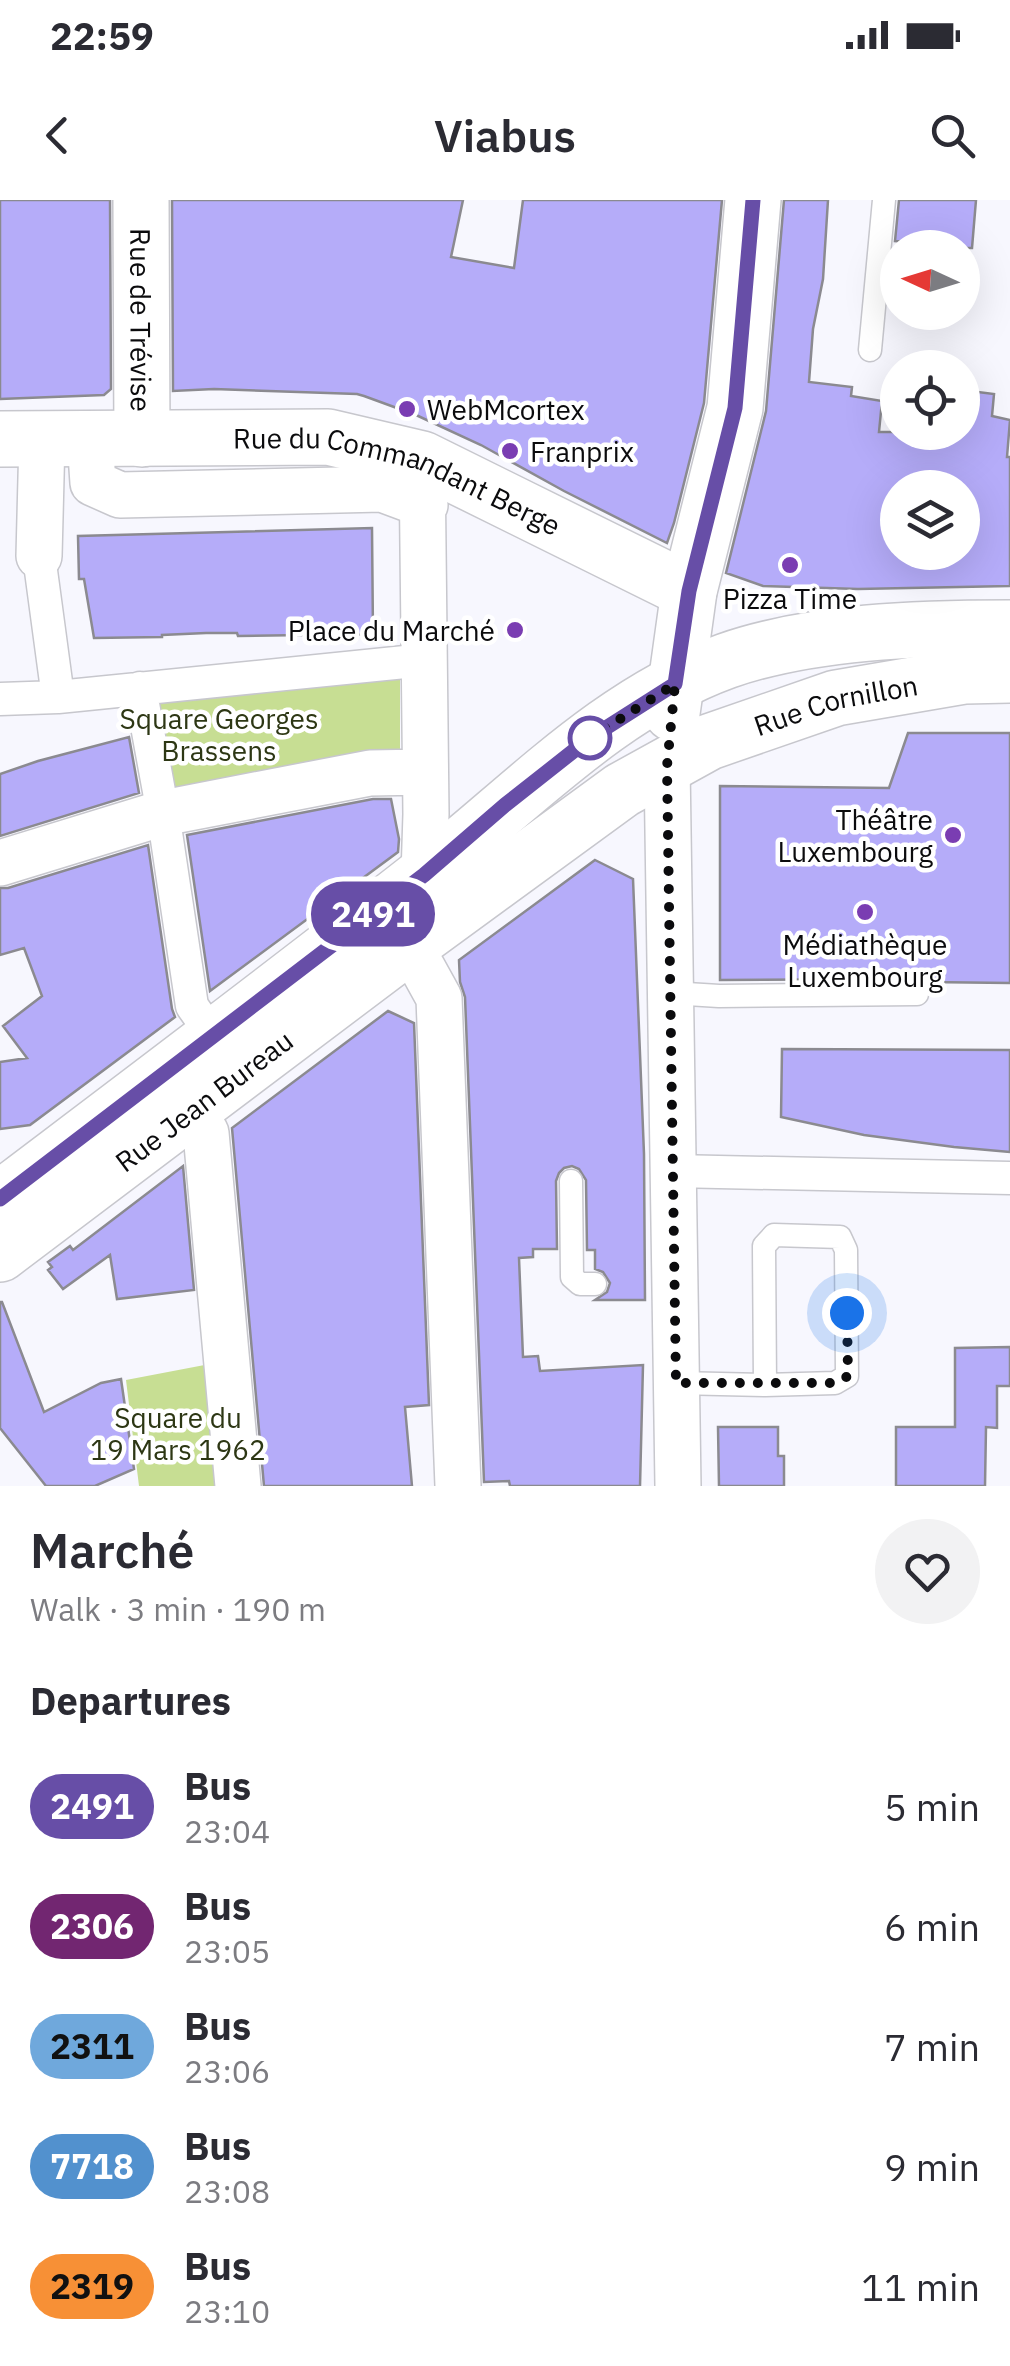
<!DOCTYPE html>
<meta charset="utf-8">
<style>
:root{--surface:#fff;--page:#f2f2f3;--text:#2b2b33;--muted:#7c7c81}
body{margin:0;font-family:"IBM Plex Sans",sans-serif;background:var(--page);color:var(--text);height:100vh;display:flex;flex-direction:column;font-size:38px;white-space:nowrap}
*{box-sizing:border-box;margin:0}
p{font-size:32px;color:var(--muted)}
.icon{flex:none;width:55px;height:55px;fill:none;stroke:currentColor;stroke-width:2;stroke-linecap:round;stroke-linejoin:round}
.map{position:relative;height:1286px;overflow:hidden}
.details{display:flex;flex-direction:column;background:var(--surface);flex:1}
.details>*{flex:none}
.badge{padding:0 20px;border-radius:32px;font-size:35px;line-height:65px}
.needle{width:65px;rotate:274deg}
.controls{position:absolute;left:880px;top:30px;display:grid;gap:20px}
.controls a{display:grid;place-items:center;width:100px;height:100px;border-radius:50%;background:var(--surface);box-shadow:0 10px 40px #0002;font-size:50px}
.you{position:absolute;width:50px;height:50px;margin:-25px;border:8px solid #fff;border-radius:50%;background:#1a73e8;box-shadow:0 0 0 15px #1a73e833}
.map>.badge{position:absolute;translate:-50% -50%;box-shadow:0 0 0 5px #fff}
h2{padding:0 30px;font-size:38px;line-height:90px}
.round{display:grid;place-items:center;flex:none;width:105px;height:105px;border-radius:52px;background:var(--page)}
.headline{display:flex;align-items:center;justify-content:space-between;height:170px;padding:0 30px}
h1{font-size:48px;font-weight:600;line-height:75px}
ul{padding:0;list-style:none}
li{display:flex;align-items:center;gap:30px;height:120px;padding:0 30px}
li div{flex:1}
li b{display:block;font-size:38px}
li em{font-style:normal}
li .badge{min-width:110px;font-weight:700;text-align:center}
.status{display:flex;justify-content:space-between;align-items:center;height:70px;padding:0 50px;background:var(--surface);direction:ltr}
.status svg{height:28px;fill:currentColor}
header{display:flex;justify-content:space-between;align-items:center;height:130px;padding:0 30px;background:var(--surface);font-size:45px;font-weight:600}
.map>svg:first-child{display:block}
</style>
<div class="status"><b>22:59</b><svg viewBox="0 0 49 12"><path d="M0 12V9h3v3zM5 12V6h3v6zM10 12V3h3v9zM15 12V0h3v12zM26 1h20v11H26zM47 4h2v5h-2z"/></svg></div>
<header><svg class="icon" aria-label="back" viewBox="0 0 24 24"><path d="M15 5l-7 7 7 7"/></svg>Viabus<svg class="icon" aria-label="search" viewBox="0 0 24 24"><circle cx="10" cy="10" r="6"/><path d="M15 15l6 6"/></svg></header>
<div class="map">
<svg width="1010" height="1286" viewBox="0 0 1010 1286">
<rect width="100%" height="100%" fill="#f7f7fe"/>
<!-- green -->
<path fill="#c7de93" d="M400 471V549L175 591 154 493Z
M215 1163 229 1286H139L126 1180Z"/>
<!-- building -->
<path fill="#b5acf9" stroke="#8b8a90" stroke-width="2.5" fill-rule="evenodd" d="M0 0H110L111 189 104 195 0 199Z
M172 0H463L451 57 514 68 523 0H722L704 203 674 323 667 343 564 291 481 245 416 215 364 196 357 194 214 189 173 191Z
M784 0H828L823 79 813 129 809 182 852 187 851 196 882 201 879 232H962V190L994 194 992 216 1010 220 1007 257H1010V386L858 389 763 386 726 373 766 211ZM898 288H962V352H898Z
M899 0H976L972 48H940V44L895 41Z
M372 328 373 434 238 436 237 433H206L162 435V437L94 438 84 379H79L78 336Z
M908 533H1010V783L926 782 917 779 720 780V586L889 588Z
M129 537 139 593 0 636V574L38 561Z
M373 599H391L399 639 398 652 210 791 187 635Z
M148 645 172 809 175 817 30 925 0 929V862L27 858 3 826 42 796 24 748 0 755V688H8Z
M595 660 633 679 644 954 645 1100H595L607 1092 610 1083 603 1072 595 1069V1050H587L586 980 579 969 572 966 564 968 559 973 556 981 557 1049H533V1057L519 1058 523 1157 538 1156 540 1171 643 1165 640 1286H510L509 1281 484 1282 465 797 460 782 459 760Z
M388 811 414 823 429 1205 405 1207 412 1286H264L232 928Z
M782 849 1010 850V952L954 947 864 935 781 917Z
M183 966 194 1090 117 1099 110 1055 63 1089 48 1070 52 1067 48 1062 70 1046 73 1050Z
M0 1102H2L44 1212 101 1183 121 1179 134 1269 95 1286H46L0 1228Z
M1010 1147V1186H997V1228L986 1227 985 1286H896V1227H955V1148Z
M718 1227H778V1256H784V1286H719Z"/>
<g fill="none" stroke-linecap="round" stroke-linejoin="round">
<!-- service casing -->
<g stroke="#c7c7cd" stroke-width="25">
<path id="service" d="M870 150 884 0
M671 793 719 796 917 794
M571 981 572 1077 580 1084H595
M676 1183 765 1185 835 1183 847 1176 846 1050 840 1037 774 1035 764 1046 765 1185"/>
</g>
<!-- pedestrian casing -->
<g stroke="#c7c7cd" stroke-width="35">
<path id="pedestrian" d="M140 488 163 613 192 806 214 837
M58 497 425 460
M0 499 58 497 39 356
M673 971 1010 978"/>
</g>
<!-- minor casing -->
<g stroke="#c7c7cd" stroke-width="48">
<path id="minor" d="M90 239 93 283 120 295 382 289 425 305
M422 259 426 614 424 675
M39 356 42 239
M667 565 678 1286
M0 663 163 613 370 573 425 572
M407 747 423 769 439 798 458 1286
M192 909 206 933 238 1286"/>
</g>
<!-- tertiary casing -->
<g stroke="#c7c7cd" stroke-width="58">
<g id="tertiary">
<path id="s1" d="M141 0 142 239"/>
<path id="s2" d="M0 239 328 237 422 259 689 391"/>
</g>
</g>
<!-- secondary casing -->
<g stroke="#c7c7cd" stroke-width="58">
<g id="secondary">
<path d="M672 513 689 391 735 208 753 0"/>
<path d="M0 999C140 893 281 787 420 678 518 602 607 504 726 461 811 431 920 428 1010 428"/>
<path id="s3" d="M0 1054 407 747 622 590 709 542 836 498 965 476 1010 475"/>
</g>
</g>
<!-- service -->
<use href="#service" stroke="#fff" stroke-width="22"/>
<!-- pedestrian -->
<use href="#pedestrian" stroke="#fff" stroke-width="32"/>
<!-- minor -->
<use href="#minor" stroke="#fff" stroke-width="45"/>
<!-- tertiary -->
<use href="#tertiary" stroke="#fff" stroke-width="55"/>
<!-- secondary -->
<use href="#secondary" stroke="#fff" stroke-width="55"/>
</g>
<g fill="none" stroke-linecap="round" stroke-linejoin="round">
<!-- line casing -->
<g stroke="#fff" stroke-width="22">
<path id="line" d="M0 999 424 675 505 605 590 538 675 484 689 391 735 208 753 0"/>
</g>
<!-- line -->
<use href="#line" stroke="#674ea7" stroke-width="15"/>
<!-- walk -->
<path stroke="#0b0b0d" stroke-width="10" stroke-dasharray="0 18" d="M590 538 675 484 667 566 676 1183H835L848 1176 847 1113"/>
</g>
<!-- markers -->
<g fill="#7a3db2" stroke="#fff" stroke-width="4">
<circle cx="407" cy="209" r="10"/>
<circle cx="510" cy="251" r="10"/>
<circle cx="790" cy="365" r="10"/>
<circle cx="515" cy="430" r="10"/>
<circle cx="953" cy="635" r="10"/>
<circle cx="865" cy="712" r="10"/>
</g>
<circle fill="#fff" stroke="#674ea7" stroke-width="5" cx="590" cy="538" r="20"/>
<g text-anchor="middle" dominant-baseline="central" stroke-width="9" stroke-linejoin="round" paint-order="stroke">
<!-- street labels -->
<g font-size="28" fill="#0b0b0d" stroke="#fff">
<text stroke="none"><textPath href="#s1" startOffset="120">Rue de Trévise</textPath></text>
<text stroke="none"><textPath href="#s2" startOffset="405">Rue du Commandant Berge</textPath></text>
<text stroke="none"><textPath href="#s3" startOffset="1008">Rue Cornillon</textPath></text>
<text stroke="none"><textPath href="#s3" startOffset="255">Rue Jean Bureau</textPath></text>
</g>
<!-- poi labels -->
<g font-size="28" fill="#0b0b0d" stroke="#fff" text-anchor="start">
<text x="427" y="209">WebMcortex</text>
<text x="530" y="251">Franprix</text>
<text x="790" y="398" text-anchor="middle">Pizza Time</text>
<text x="495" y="430" text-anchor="end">Place du Marché</text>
<text x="933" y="619" text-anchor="end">Théâtre<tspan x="933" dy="32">Luxembourg</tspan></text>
<text x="865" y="744" text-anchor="middle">Médiathèque<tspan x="865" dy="32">Luxembourg</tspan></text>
</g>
<!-- park labels -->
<g font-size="28" fill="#2d3714" stroke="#fff">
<text x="219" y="518">Square Georges<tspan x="219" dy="32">Brassens</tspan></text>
<text x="178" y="1217">Square du<tspan x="178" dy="32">19 Mars 1962</tspan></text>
</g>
</g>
</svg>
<div class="controls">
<a><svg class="needle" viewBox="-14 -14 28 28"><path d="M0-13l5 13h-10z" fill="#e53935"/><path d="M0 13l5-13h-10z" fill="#7c7c81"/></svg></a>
<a><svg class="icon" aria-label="locate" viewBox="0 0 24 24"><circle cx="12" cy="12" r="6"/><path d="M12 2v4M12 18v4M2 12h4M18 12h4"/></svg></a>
<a><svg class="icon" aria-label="layers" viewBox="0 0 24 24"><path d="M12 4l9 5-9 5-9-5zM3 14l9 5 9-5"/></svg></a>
</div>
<div class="you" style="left:847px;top:1113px"></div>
<b class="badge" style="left:373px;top:714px;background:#674ea7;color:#fff">2491</b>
</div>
<section class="details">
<div class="headline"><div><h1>Marché</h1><p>Walk · 3 min · 190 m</p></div><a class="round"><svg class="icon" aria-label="heart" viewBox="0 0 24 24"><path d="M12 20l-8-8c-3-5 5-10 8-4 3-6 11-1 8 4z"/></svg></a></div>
<h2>Departures</h2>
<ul>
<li><span class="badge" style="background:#674ea7;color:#fff">2491</span><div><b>Bus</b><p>23:04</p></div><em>5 min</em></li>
<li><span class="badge" style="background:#722671;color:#fff">2306</span><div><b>Bus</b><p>23:05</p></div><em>6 min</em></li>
<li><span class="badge" style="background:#6fa8dc;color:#111">2311</span><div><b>Bus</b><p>23:06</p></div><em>7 min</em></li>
<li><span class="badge" style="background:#5291ce;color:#fff">7718</span><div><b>Bus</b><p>23:08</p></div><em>9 min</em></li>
<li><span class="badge" style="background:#f79036;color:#111">2319</span><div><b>Bus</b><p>23:10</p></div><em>11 min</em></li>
</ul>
</section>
